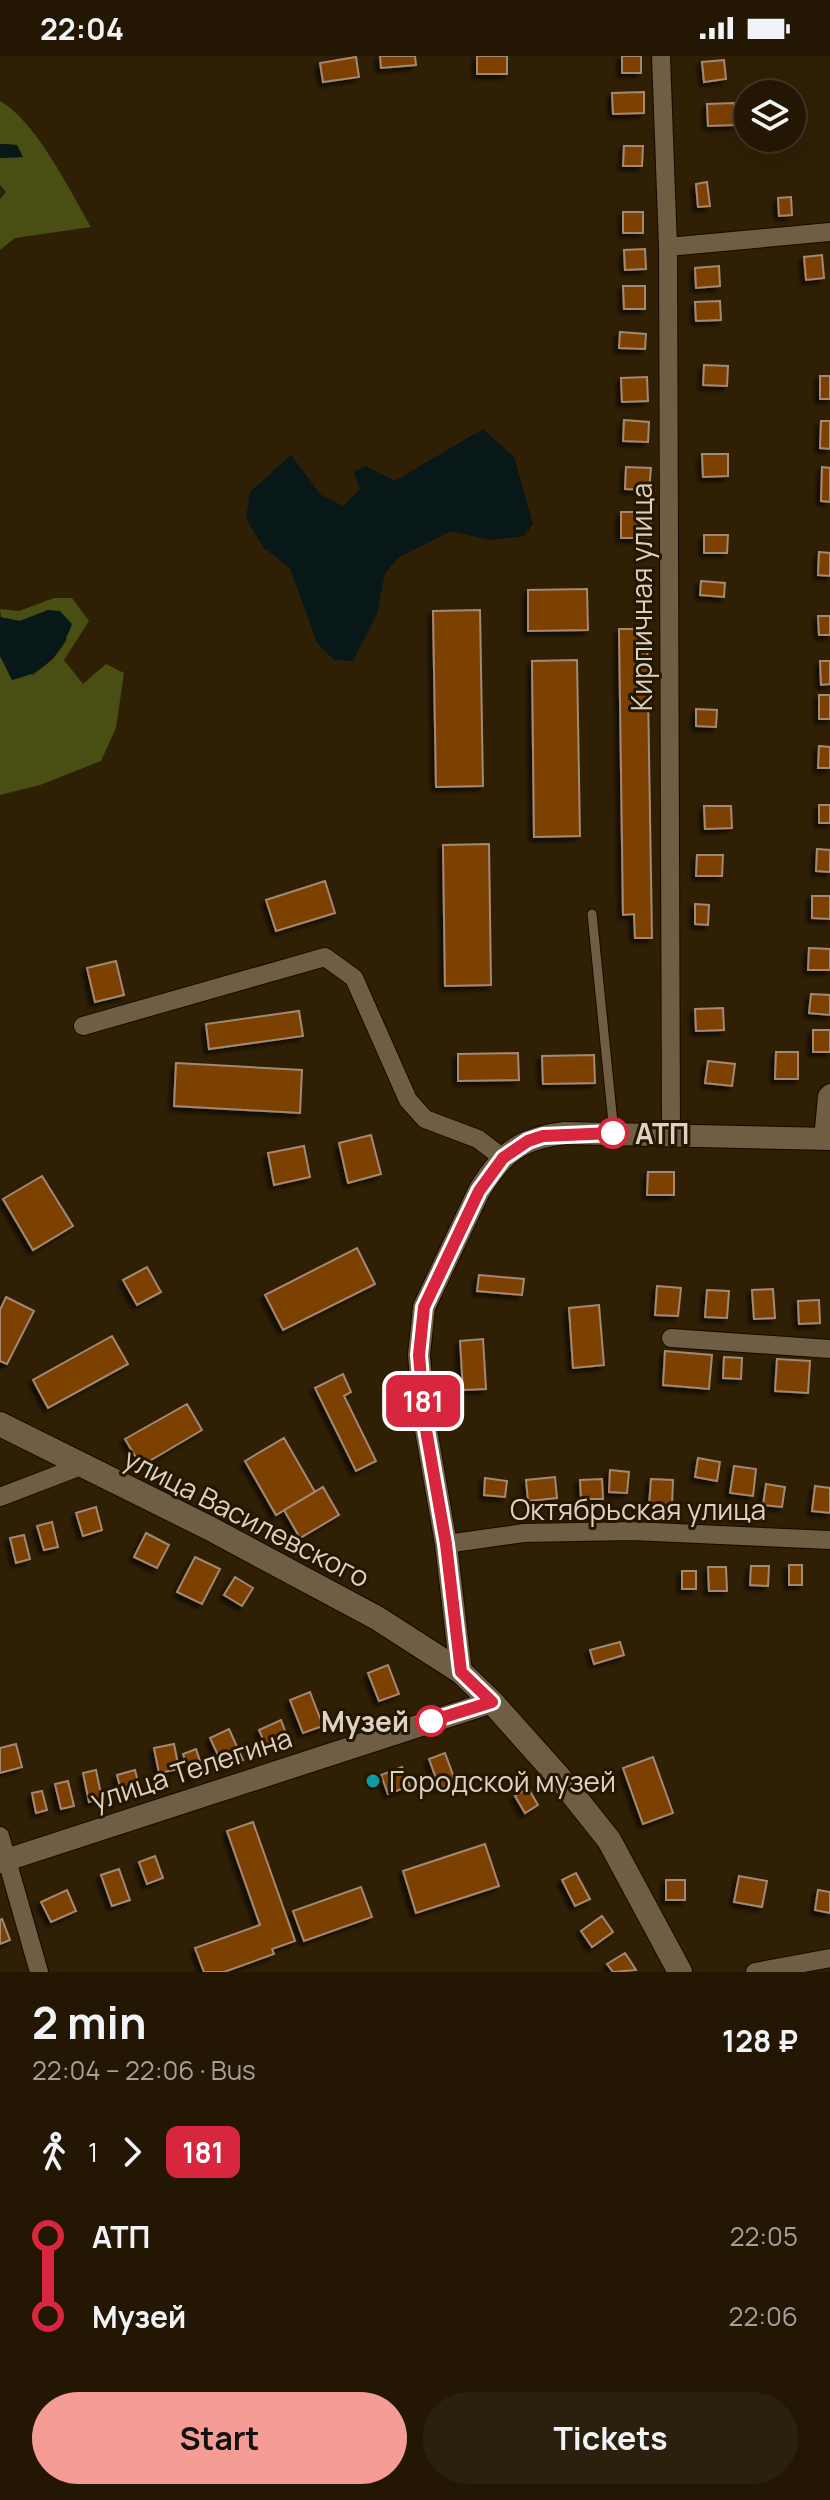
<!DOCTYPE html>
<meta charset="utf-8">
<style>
:root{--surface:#231704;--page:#2b200e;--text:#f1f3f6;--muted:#a39f9a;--line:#403626;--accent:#f59c95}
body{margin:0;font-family:Manrope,sans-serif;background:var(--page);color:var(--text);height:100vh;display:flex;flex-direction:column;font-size:30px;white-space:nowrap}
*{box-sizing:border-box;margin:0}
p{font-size:26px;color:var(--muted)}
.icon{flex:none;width:44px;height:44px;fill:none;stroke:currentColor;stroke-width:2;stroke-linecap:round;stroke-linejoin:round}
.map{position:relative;height:1916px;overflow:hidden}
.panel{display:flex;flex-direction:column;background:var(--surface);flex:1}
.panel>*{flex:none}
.badge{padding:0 16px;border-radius:12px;font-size:28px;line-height:52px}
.buttons{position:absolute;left:734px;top:24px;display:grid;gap:16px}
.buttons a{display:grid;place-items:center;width:72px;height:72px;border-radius:50%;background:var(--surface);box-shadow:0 8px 32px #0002,0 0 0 2px var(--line);font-size:40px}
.map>.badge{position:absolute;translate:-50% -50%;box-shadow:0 0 0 4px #fff}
.legs{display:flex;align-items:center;gap:12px;height:88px;padding:0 32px;font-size:26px}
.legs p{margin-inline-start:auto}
.summary{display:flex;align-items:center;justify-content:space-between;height:136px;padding:0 32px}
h1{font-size:44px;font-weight:700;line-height:60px}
.action{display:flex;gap:16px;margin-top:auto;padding:16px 32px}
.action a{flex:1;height:92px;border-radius:48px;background:var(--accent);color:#111;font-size:32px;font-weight:700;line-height:92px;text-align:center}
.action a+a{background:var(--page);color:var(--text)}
ul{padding:0 32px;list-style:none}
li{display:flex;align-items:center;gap:28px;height:80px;font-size:30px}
li i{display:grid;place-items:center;width:12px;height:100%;margin:0 10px;background:currentColor}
li i::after{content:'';width:20px;height:20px;margin:-10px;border:6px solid;border-radius:50%;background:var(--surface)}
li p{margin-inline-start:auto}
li:first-child i{background:linear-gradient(#0000 50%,currentColor 0)}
li:last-child i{background:linear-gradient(currentColor 50%,#0000 0)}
.status{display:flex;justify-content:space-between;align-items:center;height:56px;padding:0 40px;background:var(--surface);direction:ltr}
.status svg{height:22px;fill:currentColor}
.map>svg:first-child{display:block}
</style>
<div class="status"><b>22:04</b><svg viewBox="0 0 49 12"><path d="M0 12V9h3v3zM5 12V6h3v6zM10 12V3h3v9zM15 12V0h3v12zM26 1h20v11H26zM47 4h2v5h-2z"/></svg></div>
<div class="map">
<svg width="830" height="1916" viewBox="0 0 830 1916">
<defs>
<filter id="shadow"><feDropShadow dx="-4" dy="4" stdDeviation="2" flood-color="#0009"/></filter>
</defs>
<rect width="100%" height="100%" fill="#2f1f05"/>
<!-- green -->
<path fill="#494f13" d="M0 45C35 64 71 136 91 171L15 182 0 194V143L6 136 0 129V102L22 101 17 89 0 88Z
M54 542H72L89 565 64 604 83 628 106 608 124 617 116 672 101 705 40 729 0 739V600L6 610 33 619 53 603 67 584 48 554 20 565 1 562 0 553 19 555Z"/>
<!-- water -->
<path fill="#081718" d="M0 88 17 89 23 101 0 102Z
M483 373 514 401 533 468 524 480 490 484 451 475 398 502 385 517 377 558 353 605 334 604 317 587 290 512 264 492 246 463 250 436 291 399 321 439 343 450 360 433 354 416 366 410 395 425Z
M48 554 60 555 72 568C61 599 44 617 12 624L0 600V561L20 565Z"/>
<!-- building -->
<path fill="#7b3f00" stroke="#a48873" stroke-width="2" filter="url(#shadow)" d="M380 0H415L416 9 381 12Z
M477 0H507V18H477Z
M622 0H641V17H622Z
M356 1 359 21 323 26 320 7Z
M724 4 726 23 704 26 702 6Z
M644 36V57L613 58 612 37Z
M734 47 735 69 708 70 707 48Z
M624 90H643L642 110H623Z
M707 126 710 150 698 151 696 128Z
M791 141 792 159 779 160 778 142Z
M623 156H643V177H623Z
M645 193 646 213 625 214 624 194Z
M822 199 824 222 806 224 804 201Z
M719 210 720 230 696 232 695 212Z
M623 230H645V253H624Z
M720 245 721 264 696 265 695 246Z
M620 276 646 278 645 293 619 292Z
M704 309 728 310 727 330 703 329Z
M820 320H830V343H820Z
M647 321 648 345 622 346 621 322Z
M624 364 649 366 648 386 623 385Z
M821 365H830V393L820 392Z
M702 398H728V420L703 421Z
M626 411 651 412 649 434 625 433Z
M822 411 830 412V446L821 445Z
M621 456H650L651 482H621Z
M704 479H728L727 497H704Z
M819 496 830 497V520L818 519Z
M701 525 725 527 724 541 700 539Z
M587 533 588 574 528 575V534Z
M480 554 483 730 436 731 433 555Z
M818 560H830V579H819Z
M619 573H647L652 882H635L634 858 623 859Z
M577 604 580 780 534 781 532 605Z
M820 605H830V628L821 629Z
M819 639H830V663H819Z
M696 653 717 654 716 671 696 670Z
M819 690 830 691V712H818Z
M819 749H830V767H819Z
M704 750H731L732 772 705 773Z
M489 788 491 929 445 930 443 789Z
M817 793 830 794V816L816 815Z
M697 799H723L722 820H696Z
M325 825 335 857 276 875 266 844Z
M812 840H830V863L812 862Z
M695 848 709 849 708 869 695 868Z
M809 892 830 893V914H808Z
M116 905 124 939 95 946 87 912Z
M811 938 830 939V959L809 957Z
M723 952 724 974 696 975 695 953Z
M299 955 303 980 209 993 206 968Z
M813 974H830V996H813Z
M776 996H798V1023H775Z
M518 997 519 1024 458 1025V998Z
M594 999 595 1027 543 1028 542 1000Z
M708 1005 735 1008 732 1030 705 1027Z
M176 1007 302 1014 300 1057 174 1050Z
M371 1079 381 1118 348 1127 339 1087Z
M304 1090 310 1121 274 1129 268 1097Z
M648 1116H674V1139H647Z
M42 1120 73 1170 33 1194 3 1143Z
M357 1192 375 1228 283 1274 265 1239Z
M147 1211 161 1236 137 1249 123 1224Z
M479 1219 524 1223 522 1239 477 1235Z
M657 1230 681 1232 678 1260 655 1259Z
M773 1233 775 1262 754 1263 752 1234Z
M707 1234 729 1235 727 1262 705 1261Z
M6 1241 34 1255 7 1308 0 1305V1254Z
M819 1244 820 1267 799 1268 798 1245Z
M599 1249 604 1309 573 1312 569 1252Z
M112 1280 128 1308 48 1352 33 1324Z
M483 1283 486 1333 463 1334 460 1285Z
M665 1295 712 1299 709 1333 663 1329Z
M724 1301 742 1302 741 1323 723 1322Z
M777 1303 810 1305 808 1337 775 1335Z
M343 1318 351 1336 344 1340 376 1405 356 1415 315 1332Z
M187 1348 202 1374 141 1410 125 1383Z
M284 1382 315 1436 276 1459 245 1405Z
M698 1402 720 1406 717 1425 695 1421Z
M734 1410 756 1413 753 1440 730 1437Z
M610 1414 629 1416 627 1437 609 1436Z
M555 1421 557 1442 528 1445 526 1424Z
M485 1422 507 1425 505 1441 484 1439Z
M602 1423 603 1443H581L580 1424Z
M651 1423 673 1424 672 1451 649 1450Z
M766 1428 785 1431 782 1451 763 1449Z
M815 1430 830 1432V1457L812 1455Z
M323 1431 339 1459 300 1482 284 1454Z
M96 1451 102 1474 83 1480 76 1457Z
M52 1466 58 1491 44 1494 37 1470Z
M146 1477 169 1489 157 1512 134 1501Z
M24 1479 30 1503 16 1507 10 1482Z
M195 1501 220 1513 202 1548 177 1536Z
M789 1509H802V1529H789Z
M751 1510H769L768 1530 750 1529Z
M708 1511H726L727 1535H709Z
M682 1515H696V1533H682Z
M235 1521 253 1532 242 1550 224 1539Z
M620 1586 624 1599 594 1608 590 1594Z
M388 1609 399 1638 379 1645 368 1617Z
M310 1636 323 1670 303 1677 290 1644Z
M281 1664 288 1683 267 1692 259 1674Z
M229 1673 243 1704 224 1712 210 1682Z
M16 1688 22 1711 0 1717V1692Z
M174 1688 179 1713 159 1717 154 1692Z
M196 1693 204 1717 191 1722 183 1698Z
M445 1697 456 1727 440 1733 429 1703Z
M653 1701 673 1757 643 1768 623 1712Z
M402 1711 410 1730 388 1738 381 1719Z
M96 1714 102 1743 89 1746 83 1717Z
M135 1714 140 1734 122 1739 117 1719Z
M68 1725 74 1750 61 1753 55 1728Z
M528 1732 538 1749 525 1757 515 1740Z
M42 1735 47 1754 36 1757 32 1737Z
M253 1766 295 1885 272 1893 274 1898 224 1916H204L195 1892 260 1869 227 1775Z
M485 1788 499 1830 416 1857 403 1815Z
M155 1800 163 1822 147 1828 139 1806Z
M119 1813 130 1844 112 1850 101 1819Z
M576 1817 590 1843 575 1850 562 1824Z
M739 1820 767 1825 762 1851 734 1846Z
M666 1824H685V1844H666Z
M361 1831 372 1861 304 1885 293 1855Z
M67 1834 76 1855 51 1866 41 1846Z
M818 1834 830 1836V1857L815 1854Z
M602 1860 613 1876 592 1891 581 1875Z
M2 1863 10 1884 0 1888V1864Z
M625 1897 636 1914 613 1916 607 1908Z"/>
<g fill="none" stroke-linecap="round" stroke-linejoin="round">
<!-- service casing -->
<g stroke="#160800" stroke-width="11">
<path id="service" d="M592 858 614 1077"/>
</g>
<!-- minor casing -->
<g stroke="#160800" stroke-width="20">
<path id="minor" d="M661 0 668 191 671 1081
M668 191 830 176
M83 970 325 901 354 922 408 1044 425 1063 478 1083 503 1102
M823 1084 827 1040 830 1037
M671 1282 830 1293
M0 1441 81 1410
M446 1488 524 1477 632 1475 830 1484
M0 1780 39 1916
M755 1916 830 1902"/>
</g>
<!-- tertiary casing -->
<g stroke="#160800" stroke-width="24">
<path id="tertiary" d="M461 1616 446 1488 425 1368 419 1299 424 1251 479 1135C502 1097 520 1082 565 1077L830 1083
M0 1806 492 1646"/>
</g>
<!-- secondary casing -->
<g stroke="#160800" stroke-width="26">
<path id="secondary" d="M0 1368 209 1472 377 1562 461 1616 492 1646 558 1720 609 1784 680 1916"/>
</g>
<!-- service -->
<use href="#service" stroke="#6f5e43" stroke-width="9"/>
<!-- minor -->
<use href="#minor" stroke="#6f5e43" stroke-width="18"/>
<!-- tertiary -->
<use href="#tertiary" stroke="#6f5e43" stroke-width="22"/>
<!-- secondary -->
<use href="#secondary" stroke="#6f5e43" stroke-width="24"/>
</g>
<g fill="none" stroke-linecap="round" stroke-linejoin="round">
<!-- line-1 casing -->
<g stroke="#fff" stroke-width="18">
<path id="line-1" d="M431 1665 492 1646 461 1616 446 1488 425 1368 419 1299 424 1251 479 1135 503 1102 528 1085 543 1080 613 1077"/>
</g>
<!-- line-1 -->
<use href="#line-1" stroke="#d7263d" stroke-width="12"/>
</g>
<!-- markers -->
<g fill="#fff" stroke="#d7263d" stroke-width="4">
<circle cx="613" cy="1077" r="14"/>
<circle cx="431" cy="1665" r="14"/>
</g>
<circle fill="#0f9aa8" stroke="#251600" stroke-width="3" cx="373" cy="1725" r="8"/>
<g text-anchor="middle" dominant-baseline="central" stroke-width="6" stroke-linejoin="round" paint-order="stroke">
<!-- street labels -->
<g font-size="28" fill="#dcd2c3" stroke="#251600">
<text transform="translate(641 541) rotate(-90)">Кирпичная улица</text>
<text x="638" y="1453">Октябрьская улица</text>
<text transform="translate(247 1461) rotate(27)">улица Василевского</text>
<text transform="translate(191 1712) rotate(-18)">улица Телегина</text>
</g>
<!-- stop labels -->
<g font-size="28" font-weight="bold" fill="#dcd2c3" stroke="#251600" text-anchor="start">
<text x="635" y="1077">АТП</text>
<text x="409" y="1665" text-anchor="end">Музей</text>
</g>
<!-- poi labels -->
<g font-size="28" fill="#dcd2c3" stroke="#251600" text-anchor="start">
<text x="389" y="1725">Городской музей</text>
</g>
</g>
</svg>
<div class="buttons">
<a><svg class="icon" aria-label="layers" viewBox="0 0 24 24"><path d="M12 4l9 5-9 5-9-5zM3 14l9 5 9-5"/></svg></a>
</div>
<b class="badge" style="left:423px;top:1345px;background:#d7263d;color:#fff">181</b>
</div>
<section class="panel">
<div class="summary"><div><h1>2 min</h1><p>22:04 – 22:06 · Bus</p></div><b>128 ₽</b></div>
<div class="legs"><svg class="icon" aria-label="walk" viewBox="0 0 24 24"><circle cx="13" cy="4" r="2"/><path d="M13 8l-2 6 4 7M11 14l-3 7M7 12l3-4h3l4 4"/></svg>1<svg class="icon" aria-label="forward" viewBox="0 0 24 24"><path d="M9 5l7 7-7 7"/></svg><b class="badge" style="background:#d7263d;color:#fff">181</b></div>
<ul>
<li><i style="color:#d7263d"></i><b>АТП</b><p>22:05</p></li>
<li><i style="color:#d7263d"></i><b>Музей</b><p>22:06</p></li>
</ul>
<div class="action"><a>Start</a><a>Tickets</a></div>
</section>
